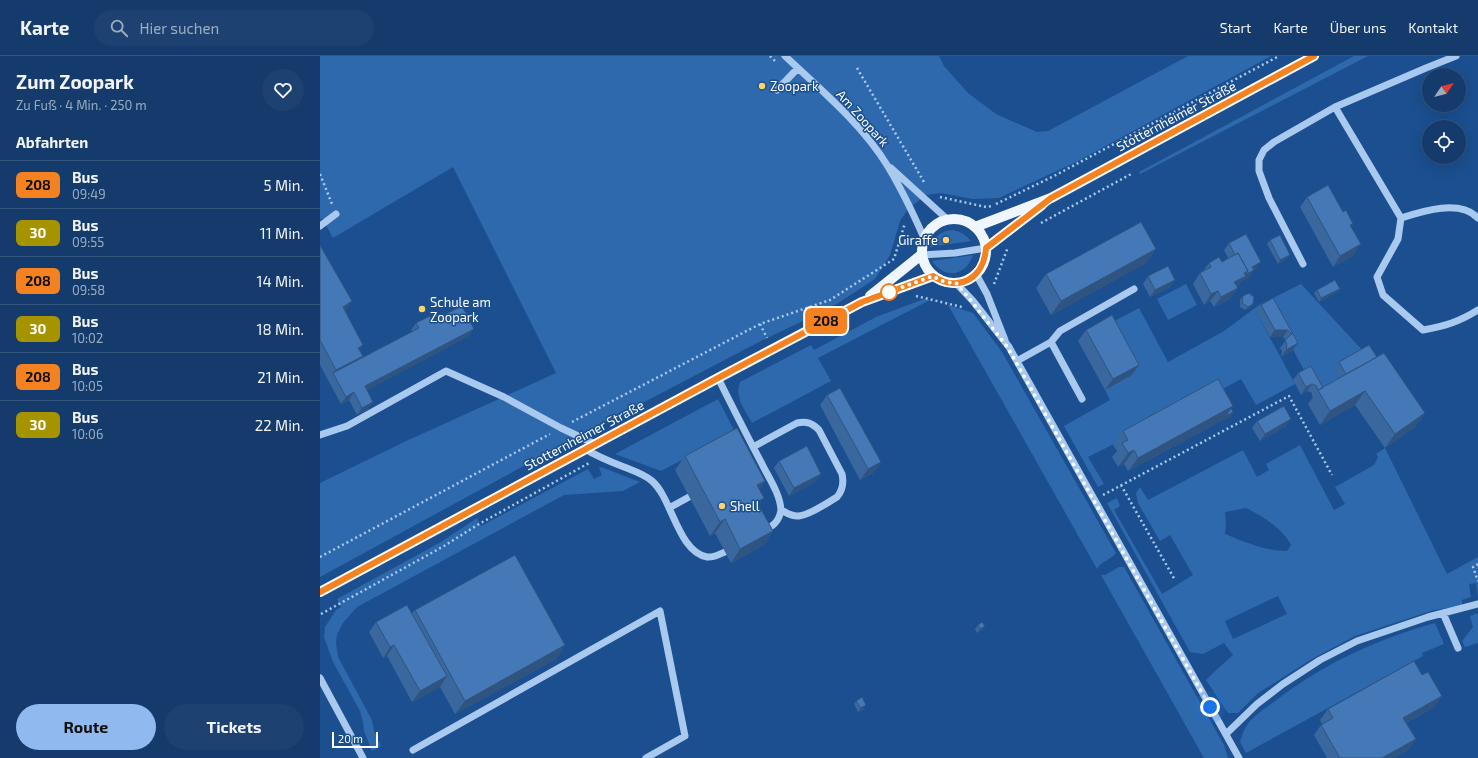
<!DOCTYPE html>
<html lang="de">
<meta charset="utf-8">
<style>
:root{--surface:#143b6b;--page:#1d4271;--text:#f1f3f6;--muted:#9dadc1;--line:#33557e;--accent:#90b9f0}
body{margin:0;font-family:"Exo 2",sans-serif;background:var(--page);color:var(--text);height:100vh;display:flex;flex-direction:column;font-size:15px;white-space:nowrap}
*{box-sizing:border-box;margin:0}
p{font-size:13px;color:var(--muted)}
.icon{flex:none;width:22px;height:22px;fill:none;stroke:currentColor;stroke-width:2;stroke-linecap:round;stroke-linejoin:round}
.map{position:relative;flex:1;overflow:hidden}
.sheet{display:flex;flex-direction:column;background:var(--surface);width:320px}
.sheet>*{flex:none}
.badge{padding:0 8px;border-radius:6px;font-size:14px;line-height:26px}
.needle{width:26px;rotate:55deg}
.tools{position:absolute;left:1102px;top:12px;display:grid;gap:8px}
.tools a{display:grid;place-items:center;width:44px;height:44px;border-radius:50%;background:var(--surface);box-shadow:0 4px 16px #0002,0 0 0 1px var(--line);font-size:20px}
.scale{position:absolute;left:12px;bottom:10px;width:46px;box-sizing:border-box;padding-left:4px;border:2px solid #fff;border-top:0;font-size:11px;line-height:14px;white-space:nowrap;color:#fff;-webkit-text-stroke:3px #1b4f8f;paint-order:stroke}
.you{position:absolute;width:20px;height:20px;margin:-10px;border:3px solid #fff;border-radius:50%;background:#1a73e8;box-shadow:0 0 0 6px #1a73e833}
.map>.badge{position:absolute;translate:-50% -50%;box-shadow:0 0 0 2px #fff}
h2{padding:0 16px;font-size:15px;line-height:36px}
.round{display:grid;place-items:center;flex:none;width:42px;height:42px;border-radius:21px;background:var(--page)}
.headline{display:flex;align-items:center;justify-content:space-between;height:68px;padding:0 16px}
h1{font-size:19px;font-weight:700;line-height:30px}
.button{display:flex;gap:8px;margin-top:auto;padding:8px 16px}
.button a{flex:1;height:46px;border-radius:24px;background:var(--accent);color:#111;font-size:16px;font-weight:700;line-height:46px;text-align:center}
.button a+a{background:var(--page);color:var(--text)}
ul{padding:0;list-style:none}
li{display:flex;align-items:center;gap:12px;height:48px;padding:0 16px;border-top:1px solid var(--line)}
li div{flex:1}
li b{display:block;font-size:15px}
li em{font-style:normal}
li .badge{min-width:44px;font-weight:700;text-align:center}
header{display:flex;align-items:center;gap:24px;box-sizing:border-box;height:56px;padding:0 20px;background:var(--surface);border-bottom:1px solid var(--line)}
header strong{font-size:19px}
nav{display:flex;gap:22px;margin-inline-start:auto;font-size:14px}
.search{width:280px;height:36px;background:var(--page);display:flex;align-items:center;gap:10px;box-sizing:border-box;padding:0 14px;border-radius:22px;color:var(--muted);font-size:15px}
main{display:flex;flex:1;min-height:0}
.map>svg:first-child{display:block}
</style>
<header>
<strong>Karte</strong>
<div class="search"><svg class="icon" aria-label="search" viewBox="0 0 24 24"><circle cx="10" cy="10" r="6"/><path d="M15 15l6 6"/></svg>Hier suchen</div>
<nav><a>Start</a><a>Karte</a><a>Über uns</a><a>Kontakt</a></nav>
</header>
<main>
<section class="sheet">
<div class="headline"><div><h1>Zum Zoopark</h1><p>Zu Fuß · 4 Min. · 250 m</p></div><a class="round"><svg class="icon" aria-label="heart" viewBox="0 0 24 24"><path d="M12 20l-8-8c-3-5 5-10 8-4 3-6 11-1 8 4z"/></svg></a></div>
<h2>Abfahrten</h2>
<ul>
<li><span class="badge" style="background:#f58220;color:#111">208</span><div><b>Bus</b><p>09:49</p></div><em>5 Min.</em></li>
<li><span class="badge" style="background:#a59400;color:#fff">30</span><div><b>Bus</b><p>09:55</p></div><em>11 Min.</em></li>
<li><span class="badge" style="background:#f58220;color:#111">208</span><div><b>Bus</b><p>09:58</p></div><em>14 Min.</em></li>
<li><span class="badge" style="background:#a59400;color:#fff">30</span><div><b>Bus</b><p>10:02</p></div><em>18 Min.</em></li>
<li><span class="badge" style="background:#f58220;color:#111">208</span><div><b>Bus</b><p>10:05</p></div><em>21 Min.</em></li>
<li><span class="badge" style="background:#a59400;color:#fff">30</span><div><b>Bus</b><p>10:06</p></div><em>22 Min.</em></li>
</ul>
<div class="button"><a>Route</a><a>Tickets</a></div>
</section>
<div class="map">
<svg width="1158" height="702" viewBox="0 0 1158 702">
<rect width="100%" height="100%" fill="#1b4f8f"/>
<!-- green -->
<path fill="#2e69ad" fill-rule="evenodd" d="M0 0H619L624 10 648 37 676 58 717 76 728 75 868 0H951L758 105 679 142 653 143 621 137 606 139 588 153 580 165 570 199 555 223 512 251 441 285 438 275 441 285 244 388 0 521V427L84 386 236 317 133 111 13 182 2 162 0 164Z
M1034 0H1048L820 118 819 116Z
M633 174C641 176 646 179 651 185L610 191C615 180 621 175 633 174Z
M653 199C646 220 625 224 612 205Z
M866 228 877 249 848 264 837 243Z
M981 228 1044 296 1023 329 999 342 949 249 936 256 975 328 936 349 921 323 890 340 768 401 784 428 778 431 744 370 790 344 785 334V270L819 252 848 306 904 275 939 249Z
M604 243 610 244 498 302 511 325 432 367C425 354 414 341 420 326L491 289 494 294 556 261Z
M628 249 653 257 682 296 796 497C791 504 781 505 777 513Z
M398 343 415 376 341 415 295 398Z
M980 389 1014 454 1025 448 1015 431 1054 409 1058 401 1056 398 1065 392 1127 518 1158 501V542L1156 527 1149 528 1151 541 1142 544V550L1114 554 1035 580 992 603 965 620 937 638 918 657H908L886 624 893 617 913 599 904 587 883 598 870 596 787 447 797 442 800 450 794 454 842 538 873 519 850 479 840 485 818 447 816 437 820 431 828 444 923 394 937 421 949 414 946 408ZM926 452C943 461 961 471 971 489L967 495C945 495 925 486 905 478L906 468 905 456ZM958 540 967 558 913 583 905 565Z
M281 411 320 426 303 435 244 439 37 551 23 567 17 578 16 587 18 601 52 664 54 675 61 690 52 695 44 675 43 666 40 655 13 606 4 581 5 571 16 554 21 551 17 543 121 486 157 462 161 470 268 413 274 423 282 419 279 412Z
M799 511H804L904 689 908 702H884L781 519H785Z
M1158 557V587L1145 591 1142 585 1153 571 1150 560Z
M1115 567 1124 588 1102 597 1103 600 926 697 920 686C922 680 924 673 927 669 934 659 946 652 955 645 1003 608 1057 583 1115 567Z"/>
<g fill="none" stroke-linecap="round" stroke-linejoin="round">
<!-- path -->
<path stroke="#a9c9ee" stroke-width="2.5" stroke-dasharray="2 3" stroke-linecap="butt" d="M450 0 455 5
M537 12 604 126
M0 118 12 148
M620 141 666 151 672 150
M676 148 734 120 959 0
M721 167 813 117
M674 228 688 191
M596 240 642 251
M440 268 447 282
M252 366 440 268 510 244 574 203 585 167
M801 429 855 524
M783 439 969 340 1012 419
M0 501 230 378
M1158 508 1153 511 1158 525
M1 558 124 490 159 468 269 407"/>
<!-- minor -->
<path stroke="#a9c9ee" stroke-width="7" d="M465 0C500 33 542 68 567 109 581 132 593 157 604 182
M457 34 478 12
M1015 51 1081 162 1078 183 1057 221 1063 239 1103 274C1125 270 1139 266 1158 254
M571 112 627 163
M1081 162C1103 155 1140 143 1158 162
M0 170 16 158
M601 199 635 197 666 192
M983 208 949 142 939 115V104L944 94 954 86 1015 51 1106 12 1136 0
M656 218 667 238 685 284
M636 227 653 245 689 291 919 702
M731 286 762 343
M697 305 731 286 740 275 814 233
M398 322C412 350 426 378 441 406 448 421 460 437 461 454 467 457 472 461 479 460 490 459 507 447 517 441 523 434 524 427 522 418L499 374C492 367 487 365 477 367L433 391
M0 379 27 370 126 315 184 341 241 372 275 388
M265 393C278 401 291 406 304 411 314 415 324 418 332 425 352 442 358 496 387 501 394 502 399 498 405 496
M349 452 369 441
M443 475C453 470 459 466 461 454
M1123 557 1138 592
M0 622 43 702
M906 678 937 648 963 628 1000 604 1037 585 1108 561 1158 548
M93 694 340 555 365 680 326 702"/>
<!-- major -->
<path stroke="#f0f6ff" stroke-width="10" d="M602 195a32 32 0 1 1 64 0a32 32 0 1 1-64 0Z
M655 171 731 142 994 0
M666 192 722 149
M550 240 601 199
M0 536 398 322 542 246 613 220"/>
</g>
<!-- wall -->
<path fill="#3a679d" d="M987 141 1031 171 1034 199 1013 211 980 151Z
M950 184 970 199 967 202 958 208 947 188Z
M909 187 936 213 934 214 929 221 922 225 918 230 917 231 910 243 894 251 890 245 884 249 873 228 880 217 883 215 889 207 902 206 908 202 904 194Z
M0 189 40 294 43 300 40 303 92 276 91 274 96 267 112 265 154 273 149 280 47 334 48 353 37 359 29 344 21 348 0 309Z
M836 193 826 207 731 259 716 232 726 218Z
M828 220 855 224 850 231 830 241 823 228Z
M1020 233 1017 236 999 246 994 237 997 234Z
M923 240 931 251 925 254 920 251V244Z
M953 242 978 287 973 294 961 301 962 295 960 292 966 284 963 281H950L936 256 941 249Z
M766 274 812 319 785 334 758 285Z
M1057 301 1105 357 1095 371 1065 392 1035 349 1000 369 988 348 993 341 992 340V337L987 335 981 339 973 324 978 317 1003 332 1020 322 1014 313 1019 306Z
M507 339 561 406 553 417 540 424 500 349Z
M913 350 911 352V360L903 364 808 415 804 408 798 411 792 401 797 395 793 389 803 375Z
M937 365 966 370 940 385 932 372Z
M365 400 445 425 439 434 444 442 439 449 453 475 444 489 411 507 395 477 390 480 355 414Z
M459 405 501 418 496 425 469 440 454 412Z
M95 554 245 589 236 603 135 658 120 631 92 646 67 600 63 602 49 576 56 566 92 557Z
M658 569 665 570 662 574 657 577 655 573Z
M1102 619 1122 640 1114 651 1086 667 1096 683 1088 694 1073 702H1007L994 679 1001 669 1002 668 1000 664 1008 653Z
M536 645 544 653 538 656 534 648Z"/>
<!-- shaded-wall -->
<path fill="#305480" d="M1041 188 1034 199 1013 211 1020 200Z
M836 193 826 207 731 259 741 245Z
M970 199 967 202 958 208 960 204Z
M941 206 929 221 922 225 918 230 907 236 914 226 924 217 928 215 932 211Z
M855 224 850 231 830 241 835 234Z
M918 232 910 243 894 251 901 241Z
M1020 233 1017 236 999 246 1001 242Z
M898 235 890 245 884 249 891 238Z
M32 245 25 256 23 251Z
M933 248 931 251 925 254 928 251Z
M154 273 149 280 40 338 45 330Z
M955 274H968L963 281H950Z
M978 287 973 294 961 301 966 294Z
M43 289 36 300 38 292Z
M43 300 35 310 13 317 16 314Z
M819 309 812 319 785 334 793 323Z
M992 328 987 335 981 339 986 331Z
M1045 335 1035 349 1000 369 1010 355Z
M34 336 29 344 21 348 26 341Z
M53 346 48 353 37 359 42 352Z
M913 350 906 360 913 356 911 360 903 364 808 415 818 402Z
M1105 357 1095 371 1065 392 1075 378Z
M971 363 966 370 940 385 945 378Z
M814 394 804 408 798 411 808 397Z
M561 406 553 417 540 424 548 413Z
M501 418 496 425 469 440 474 432Z
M445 425 436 439 437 429Z
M444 442 434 456 437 446Z
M405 463 395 477 390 480 400 466Z
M453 475 444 489 411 507 420 493Z
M665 570 662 574 657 577 660 573Z
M74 589 67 600 63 602 70 591Z
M245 589 236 603 135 658 145 645Z
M127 620 120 631 92 646 100 635Z
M1122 640 1114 651 1076 672 1083 662Z
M546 649 544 653 538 656 541 652Z
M1096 683 1088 694 1073 702H1062Z"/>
<!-- building -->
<path fill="#4478b7" stroke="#305480" d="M1008 129 1023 156 1026 154 1033 168 1030 169 1041 188 1020 200 987 141Z
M821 166 836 193 741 245 726 218Z
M926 178 941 206 932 211 934 214 925 219 928 215 918 197 915 199 909 187Z
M960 179 970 199 960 204 950 184Z
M0 189 32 245 23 251 43 289 38 292 43 300 16 314 0 284Z
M918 197 928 215 924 217 926 220 914 226 918 232 901 241 898 235 891 238 880 217 891 211 889 207 899 201 902 206Z
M848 210 855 224 835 234 828 220Z
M1015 224 1020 233 1001 242 997 234Z
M929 237 934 241 933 248 928 251 922 247 923 240Z
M953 242 978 287 966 294 967 288 965 284 972 278 968 274H955L941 249Z
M142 250 154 273 45 330 53 346 42 352 34 336 26 341 13 317 99 272 96 267 110 260 112 265Z
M792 259 819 309 793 323 766 274Z
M1049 289 1057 301 1026 318 1019 306Z
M1064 297 1105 357 1075 378 1045 335 1010 355 998 334Z
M991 310 1003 332 998 334 997 333V330L992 328 986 331 978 317Z
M898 323 913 350 818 402 814 394 808 397 802 387 808 384 803 375Z
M520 332 561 406 548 413 507 339Z
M964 350 971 363 945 378 937 365Z
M911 352 913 356 906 360Z
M417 372 445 425 437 429 444 442 437 446 453 475 420 493 405 463 400 466 365 400Z
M487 390 501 418 474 432 459 405Z
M195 499 245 589 145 645 95 554Z
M87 549 127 620 100 635 74 589 70 591 56 566Z
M662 566 665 570 660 573 658 569Z
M1094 605 1102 619 1108 616 1122 640 1083 662 1096 683 1062 702H1020L1001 669 1013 662 1008 653Z
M542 641 546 649 541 652 536 645Z"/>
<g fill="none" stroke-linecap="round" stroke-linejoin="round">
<!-- line casing -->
<g stroke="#fff" stroke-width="9">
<path id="line" d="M0 536 398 322 542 246 613 220C639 237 664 222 666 192L731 142 994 0"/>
</g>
<!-- line -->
<use href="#line" stroke="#f58220" stroke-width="6"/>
<!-- walk -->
<path stroke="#fff" stroke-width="4" stroke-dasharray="0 7.2" d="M569 236 613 220C621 225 627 227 636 227L652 246 688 292 890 651"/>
</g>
<!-- markers -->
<g fill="#ffd166" stroke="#1b4f8f" stroke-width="1.5">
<circle cx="442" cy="30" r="4"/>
<circle cx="626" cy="184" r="4"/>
<circle cx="102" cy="253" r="4"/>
<circle cx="402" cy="450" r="4"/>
</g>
<circle fill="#fff" stroke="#f58220" stroke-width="2" cx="569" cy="236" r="8"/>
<g text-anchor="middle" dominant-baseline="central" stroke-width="3" stroke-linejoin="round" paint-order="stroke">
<!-- poi labels -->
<g font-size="13" fill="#fff" stroke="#1b4f8f" text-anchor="start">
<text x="450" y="30">Zoopark</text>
<text x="618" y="184" text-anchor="end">Giraffe</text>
<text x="110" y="246">Schule am<tspan x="110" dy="15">Zoopark</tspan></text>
<text x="410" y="450">Shell</text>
</g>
<!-- street labels -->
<g font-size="13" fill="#fff" stroke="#1b4f8f">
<text transform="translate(856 60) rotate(-28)">Stotternheimer Straße</text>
<text transform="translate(543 62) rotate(48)">Am Zoopark</text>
<text transform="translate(264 379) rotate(-28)">Stotternheimer Straße</text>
</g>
</g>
</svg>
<div class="tools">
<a><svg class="needle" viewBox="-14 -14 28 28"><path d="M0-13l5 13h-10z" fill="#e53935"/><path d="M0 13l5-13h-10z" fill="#9dadc1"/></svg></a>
<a><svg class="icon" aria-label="locate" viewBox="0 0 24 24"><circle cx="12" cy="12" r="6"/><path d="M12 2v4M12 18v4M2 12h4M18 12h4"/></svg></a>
</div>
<div class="scale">20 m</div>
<div class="you" style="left:890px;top:651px"></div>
<b class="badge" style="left:506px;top:265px;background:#f58220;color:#111">208</b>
</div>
</main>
